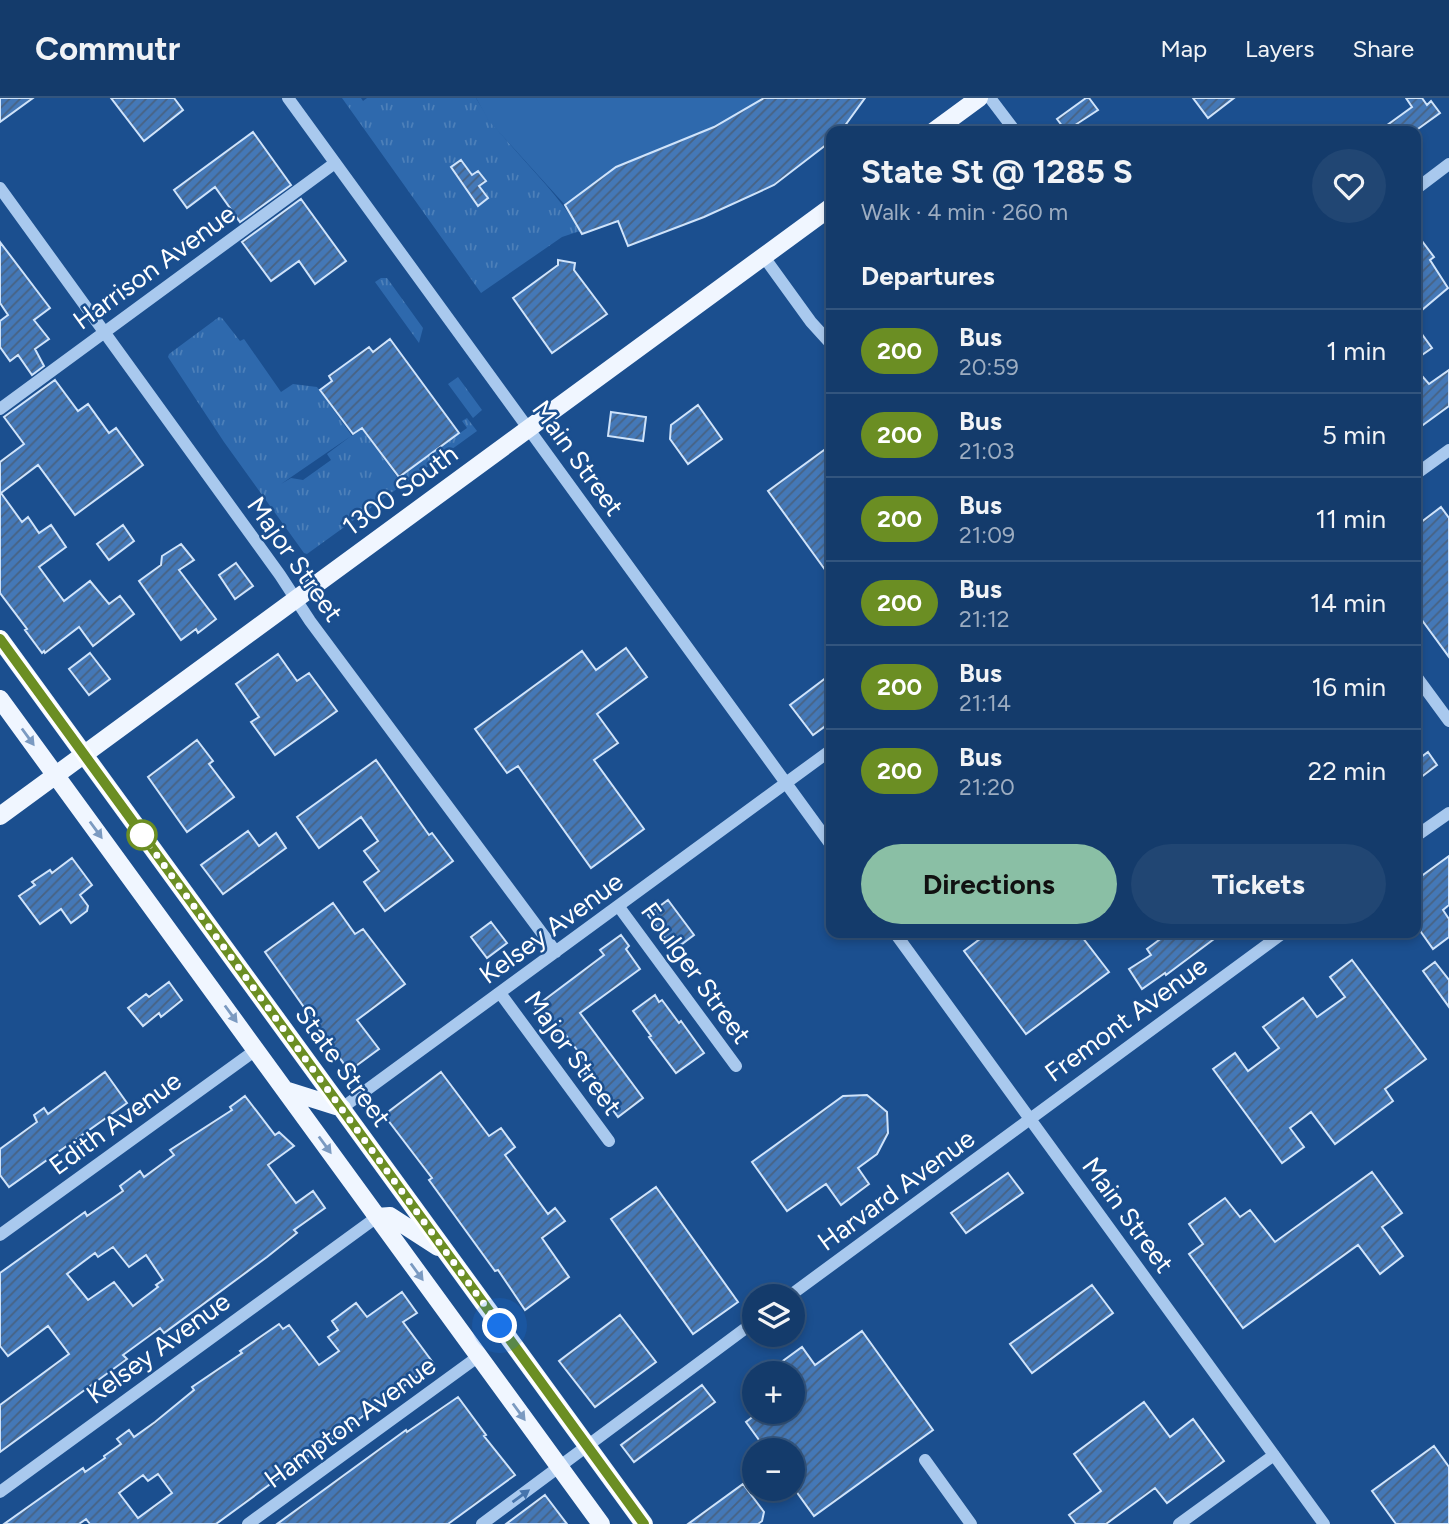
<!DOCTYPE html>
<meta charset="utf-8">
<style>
:root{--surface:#143b6b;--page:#214673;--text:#f1f3f6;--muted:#9dadc1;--line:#33557e;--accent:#8abfa5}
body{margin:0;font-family:Figtree,sans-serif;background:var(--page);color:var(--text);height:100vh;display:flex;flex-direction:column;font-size:26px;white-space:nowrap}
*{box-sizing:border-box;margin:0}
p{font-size:23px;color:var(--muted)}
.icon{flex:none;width:38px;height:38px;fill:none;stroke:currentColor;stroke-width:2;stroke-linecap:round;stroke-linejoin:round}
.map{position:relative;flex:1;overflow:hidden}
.details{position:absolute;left:826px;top:28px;width:595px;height:812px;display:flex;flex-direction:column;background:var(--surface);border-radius:14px;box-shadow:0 4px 10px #0003,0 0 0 2px var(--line)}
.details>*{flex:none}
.badge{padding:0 14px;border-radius:23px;font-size:24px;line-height:46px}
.buttons{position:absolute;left:742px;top:1186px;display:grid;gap:14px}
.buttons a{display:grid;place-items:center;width:63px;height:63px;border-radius:50%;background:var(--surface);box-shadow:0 4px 10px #0003,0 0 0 2px var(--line);font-size:35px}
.you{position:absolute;width:35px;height:35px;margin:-18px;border:5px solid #fff;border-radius:50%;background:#1a73e8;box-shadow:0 0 0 10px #1a73e833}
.map>.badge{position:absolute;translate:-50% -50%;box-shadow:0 0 0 4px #fff}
h2{padding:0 35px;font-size:26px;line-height:63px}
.round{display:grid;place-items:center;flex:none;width:74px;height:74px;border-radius:37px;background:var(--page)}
.summary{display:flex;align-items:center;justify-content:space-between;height:119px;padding:0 35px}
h1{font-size:33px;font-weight:700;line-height:52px}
.primary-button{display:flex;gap:14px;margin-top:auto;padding:14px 35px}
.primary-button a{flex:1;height:80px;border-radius:42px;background:var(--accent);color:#111;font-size:28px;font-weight:700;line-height:80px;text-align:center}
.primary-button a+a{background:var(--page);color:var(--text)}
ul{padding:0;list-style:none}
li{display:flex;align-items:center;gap:21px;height:84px;padding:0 35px;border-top:2px solid var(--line)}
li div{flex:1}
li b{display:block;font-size:26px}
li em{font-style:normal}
li .badge{min-width:77px;font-weight:700;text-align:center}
header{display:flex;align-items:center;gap:42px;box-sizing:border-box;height:98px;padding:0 35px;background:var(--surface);border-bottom:2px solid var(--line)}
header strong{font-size:33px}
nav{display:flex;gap:38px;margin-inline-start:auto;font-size:24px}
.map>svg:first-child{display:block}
</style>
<header>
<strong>Commutr</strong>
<nav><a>Map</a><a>Layers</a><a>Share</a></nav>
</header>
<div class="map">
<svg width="1449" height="1426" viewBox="0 0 1449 1426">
<defs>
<pattern id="grass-tufts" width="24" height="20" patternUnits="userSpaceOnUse" patternTransform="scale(1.75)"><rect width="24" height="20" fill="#2e69ad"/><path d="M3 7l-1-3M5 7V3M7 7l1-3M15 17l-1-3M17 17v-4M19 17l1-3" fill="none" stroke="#4d80b9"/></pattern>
<pattern id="building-hatch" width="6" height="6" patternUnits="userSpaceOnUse" patternTransform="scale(1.75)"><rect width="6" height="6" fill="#4478b7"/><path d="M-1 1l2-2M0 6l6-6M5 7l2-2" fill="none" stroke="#486282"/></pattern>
</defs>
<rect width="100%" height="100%" fill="#1b4f8f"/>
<!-- grass -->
<path fill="url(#grass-tufts)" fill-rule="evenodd" d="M342 0H361L363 3 367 0H476C504 49 552 84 580 133L562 139 481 195Z
M381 180H387L423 230 419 245 375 184Z
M219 219 222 220 240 243 244 241 281 294 293 286 317 289 352 338 362 331 397 379 467 330 462 323 467 320 477 333 307 456 304 455 224 344 168 259 169 256ZM351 338 327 356 331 362 303 382 291 380 281 386Z
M458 279 482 312 473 320 448 286Z"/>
<!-- pitch -->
<path fill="#2e69ad" d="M476 0H764L714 29 616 69 565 107 489 23Z"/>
<!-- building -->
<path fill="url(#building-hatch)" stroke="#cfe3fa" stroke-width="2" fill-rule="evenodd" d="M0 0H33L0 24Z
M111 0H174L183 12 144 43Z
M764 0H865L841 33H831V43L774 87 704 119 628 148 618 123 582 136 565 107 616 69 714 29Z
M1086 0H1089L1098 12 1066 33 1057 21Z
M1193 0H1234L1208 20Z
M1406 0H1422L1427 7 1431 3 1440 15 1415 33H1379L1412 9Z
M253 34 291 87 240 124 215 89 187 110 174 92Z
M461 62 472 77 478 73 486 83 479 88 488 100 478 108 451 69Z
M301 101 346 163 315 186 299 163 271 183 242 144Z
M1416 135 1434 159 1430 162 1448 190 1416 217Z
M0 144 50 210 34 222 49 241 35 251 44 268 32 277 18 257 10 263 0 249V223L8 217 0 205Z
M558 162 575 165 574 172 607 216 552 255 513 200 558 167Z
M1416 228 1432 250 1416 261Z
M390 241 459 335 399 379 362 330 353 336 320 292 332 283 329 278 369 249 373 254Z
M1449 272V308L1416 332V284L1423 279 1429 286Z
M55 282 78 313 88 306 109 335 116 330 143 367 75 417 38 367 1 395 22 424 28 419 39 435 51 427 66 449 39 469 64 503 90 483 109 506 120 498 134 516 93 548 79 529 45 555 44 553 42 555 25 532 27 531 0 495V364L24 346 4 319Z
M698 307 722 341 688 366 670 341 671 327Z
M611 314 646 319 643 343 608 338Z
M831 347V480L768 393Z
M1441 409 1449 420V559L1416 514V428Z
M123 427 134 443 109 462 97 446Z
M181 446 194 462 179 472 216 521 198 535 196 531 181 542 139 483 161 467 162 458Z
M236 465 253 488 235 501 219 477Z
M626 550 647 579 597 616 618 645 594 662 644 731 591 770 518 668 507 675 475 631 582 553 596 572Z
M90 555 110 581 89 597 69 571Z
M278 556 297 583 309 575 337 613 275 657 251 624 259 619 236 586Z
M831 576V624L813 637 790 607Z
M197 642 213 663 209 666 234 699 187 734 148 679Z
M1428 654 1437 667 1416 683V663Z
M376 662 429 737 432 735 453 763 385 813 364 784 379 773 364 753 378 743 361 719 319 750 297 719Z
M248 733 259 748 276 735 286 750 223 796 201 767Z
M1449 758V807L1443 812 1449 821V839L1433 851 1416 827V782Z
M72 760 92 787 80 797 88 808 87 813 71 825 61 811 40 826 19 798 35 787 32 784 50 772 52 775Z
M668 802 694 837 674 852 648 817Z
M333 805 355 836 363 831 405 886 357 922 379 951 349 973 265 854Z
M491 824 507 845 487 860 471 839Z
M988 835H1020L1025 841 1033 835H1079L1109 874 1026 936 964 853Z
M1173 835H1222L1166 877 1165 875 1142 891 1129 871 1151 857 1147 851 1163 839 1165 841Z
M621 837 629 848 626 851 640 871 580 915 643 1000 618 1019 610 1008 612 1006 588 973 585 976 577 965 583 960 562 932 556 937 535 909 604 857 600 852Z
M1352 862 1426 961 1385 991 1393 1003 1335 1046 1311 1014 1290 1030 1304 1049 1282 1065 1213 971 1235 955 1248 973 1279 950 1263 929 1303 900 1317 919 1345 899 1330 879Z
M1435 864 1449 882V909L1423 873Z
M169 884 182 902 161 919 159 915 143 928 128 910 146 896 149 899Z
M655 897 659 904 662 902 679 925 681 923 704 955 676 975 649 939 651 938 633 913Z
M105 974 127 1005 9 1089 0 1077V1051L37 1024 34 1017 44 1010 48 1016Z
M441 974 489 1038 501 1030 515 1049 505 1057 548 1116 555 1110 565 1123 542 1140 569 1179 525 1212 498 1172 495 1173 429 1082 432 1080 384 1017Z
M867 997 887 1014 888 1035 877 1056 858 1070 869 1086 841 1107 826 1086 787 1113 752 1064 843 998Z
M245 998 275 1037 279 1034 294 1048 268 1067 296 1105 313 1093 325 1110 294 1132 297 1135 267 1159 164 1235 160 1230 123 1257 127 1261 0 1354V1307L69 1256 48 1228 8 1258 0 1248V1175L85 1114 87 1118 123 1093 120 1088 140 1073 144 1079 174 1057 170 1052 232 1012 230 1009ZM113 1149 129 1169 146 1157 163 1182 156 1187 158 1189 133 1208 114 1184 88 1202 67 1176 95 1155 98 1159Z
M1372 1074 1402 1115 1382 1129 1403 1158 1380 1176 1358 1147 1243 1230 1189 1156 1203 1146 1189 1126 1225 1100 1240 1119 1250 1112 1275 1144Z
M1008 1075 1023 1095 966 1135 951 1115Z
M656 1089 738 1204 693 1236 611 1121Z
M1092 1187 1113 1215 1032 1275 1010 1246Z
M402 1194 417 1215 403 1224 434 1266 216 1426H90L86 1421 79 1426H4L83 1370 85 1374 105 1360 104 1358 121 1346 117 1341 129 1332 134 1339 155 1324 194 1292 192 1289 242 1255 240 1253 279 1226 283 1231 289 1227 319 1267 339 1253 328 1239 338 1232 332 1223 356 1205 367 1219ZM158 1376 172 1395 138 1420 119 1395 143 1377 148 1383Z
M620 1217 656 1264 595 1309 559 1263Z
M862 1233 933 1332 814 1418 793 1389V1353H767L746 1324 759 1314H793V1276H765L802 1249 815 1267Z
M702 1287 715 1304 634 1364 621 1347Z
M458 1299 486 1337 484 1338 515 1377 448 1426H277L406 1332 407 1334Z
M1144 1304 1170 1339 1193 1321 1224 1363 1167 1405 1155 1390 1106 1426H1076L1069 1417 1101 1393 1074 1356Z
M1434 1348 1449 1369V1426H1396L1372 1393Z
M743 1386 764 1414 762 1423 758 1426H688Z
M545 1397 567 1426H506Z"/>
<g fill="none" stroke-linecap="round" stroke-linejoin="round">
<!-- minor -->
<path stroke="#a9c9ee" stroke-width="12" d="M288 0 831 747
M990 0 1015 33
M0 90 280 477 310 523 556 854
M1416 91 1449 66
M764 159 811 224 831 246
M0 311 335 65
M1416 376 1449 352
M1416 578 1449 623
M1416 738 1449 715
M619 809 736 968
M895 835 1324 1426
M500 895 609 1043
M342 1010 831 652
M0 1137 257 951
M788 1199 1283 835
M925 1362 971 1426
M0 1394 377 1119
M248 1426 479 1258
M482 1426 754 1224
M1179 1426 1274 1357"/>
<!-- major -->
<path stroke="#f0f6ff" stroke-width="18" d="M934 33 979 0
M0 541 644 1426
M0 601 601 1426
M0 718 831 109
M285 992 342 1010
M377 1119 390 1118 438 1149"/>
</g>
<!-- one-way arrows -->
<defs><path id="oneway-solid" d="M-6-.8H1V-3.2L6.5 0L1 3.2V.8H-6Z" transform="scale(1.75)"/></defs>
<g fill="#7b9ac1">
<use href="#oneway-solid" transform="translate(28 639) rotate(54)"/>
<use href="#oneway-solid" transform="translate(96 732) rotate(54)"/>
<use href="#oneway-solid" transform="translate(231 916) rotate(54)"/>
<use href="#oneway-solid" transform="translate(325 1047) rotate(54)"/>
<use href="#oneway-solid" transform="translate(417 1174) rotate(54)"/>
<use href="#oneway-solid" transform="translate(519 1314) rotate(54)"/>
</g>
<use fill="#4674ac" href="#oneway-solid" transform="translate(521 1398) rotate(-36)"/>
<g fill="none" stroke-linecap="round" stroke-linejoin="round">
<!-- line casing -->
<g stroke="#fff" stroke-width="16">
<path id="line" d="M0 541 644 1426"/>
</g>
<!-- line -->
<use href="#line" stroke="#6b8e23" stroke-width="10"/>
<!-- walk -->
<path stroke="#fff" stroke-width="7" stroke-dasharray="0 12.6" d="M142 737 500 1228"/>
</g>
<!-- markers -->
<circle fill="#fff" stroke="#6b8e23" stroke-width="3.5" cx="142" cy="737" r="14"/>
<g text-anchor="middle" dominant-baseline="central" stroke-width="5" stroke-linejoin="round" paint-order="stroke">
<!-- street labels -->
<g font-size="26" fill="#fff" stroke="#1b4f8f">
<text transform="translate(154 169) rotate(-36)">Harrison Avenue</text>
<text transform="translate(578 360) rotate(54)">Main Street</text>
<text transform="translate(400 392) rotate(-36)">1300 South</text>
<text transform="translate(295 461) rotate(55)">Major Street</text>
<text transform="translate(551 830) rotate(-36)">Kelsey Avenue</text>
<text transform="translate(696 875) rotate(54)">Foulger Street</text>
<text transform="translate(1126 921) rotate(-36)">Fremont Avenue</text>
<text transform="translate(573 955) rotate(54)">Major Street</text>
<text transform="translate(343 968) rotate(54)">State Street</text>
<text transform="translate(115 1025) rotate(-36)">Edith Avenue</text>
<text transform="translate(896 1092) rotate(-36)">Harvard Avenue</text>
<text transform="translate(1128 1117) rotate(54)">Main Street</text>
<text transform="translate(158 1250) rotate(-36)">Kelsey Avenue</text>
<text transform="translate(350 1324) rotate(-36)">Hampton Avenue</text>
</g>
</g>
</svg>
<div class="buttons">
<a><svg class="icon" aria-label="layers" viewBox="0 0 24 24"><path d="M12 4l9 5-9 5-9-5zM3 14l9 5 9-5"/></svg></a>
<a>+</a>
<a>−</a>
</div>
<div class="you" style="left:500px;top:1228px"></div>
<section class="details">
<div class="summary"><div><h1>State St @ 1285 S</h1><p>Walk · 4 min · 260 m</p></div><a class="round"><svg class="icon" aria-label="heart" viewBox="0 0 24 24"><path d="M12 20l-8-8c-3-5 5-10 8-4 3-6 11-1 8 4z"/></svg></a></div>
<h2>Departures</h2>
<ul>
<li><span class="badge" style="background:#6b8e23;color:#fff">200</span><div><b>Bus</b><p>20:59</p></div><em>1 min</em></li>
<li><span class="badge" style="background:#6b8e23;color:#fff">200</span><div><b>Bus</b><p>21:03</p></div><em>5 min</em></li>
<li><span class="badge" style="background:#6b8e23;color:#fff">200</span><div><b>Bus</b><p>21:09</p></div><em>11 min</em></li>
<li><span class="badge" style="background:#6b8e23;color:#fff">200</span><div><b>Bus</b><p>21:12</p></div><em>14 min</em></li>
<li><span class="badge" style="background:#6b8e23;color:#fff">200</span><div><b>Bus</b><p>21:14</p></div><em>16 min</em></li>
<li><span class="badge" style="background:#6b8e23;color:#fff">200</span><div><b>Bus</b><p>21:20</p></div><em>22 min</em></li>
</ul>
<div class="primary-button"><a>Directions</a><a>Tickets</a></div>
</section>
</div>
